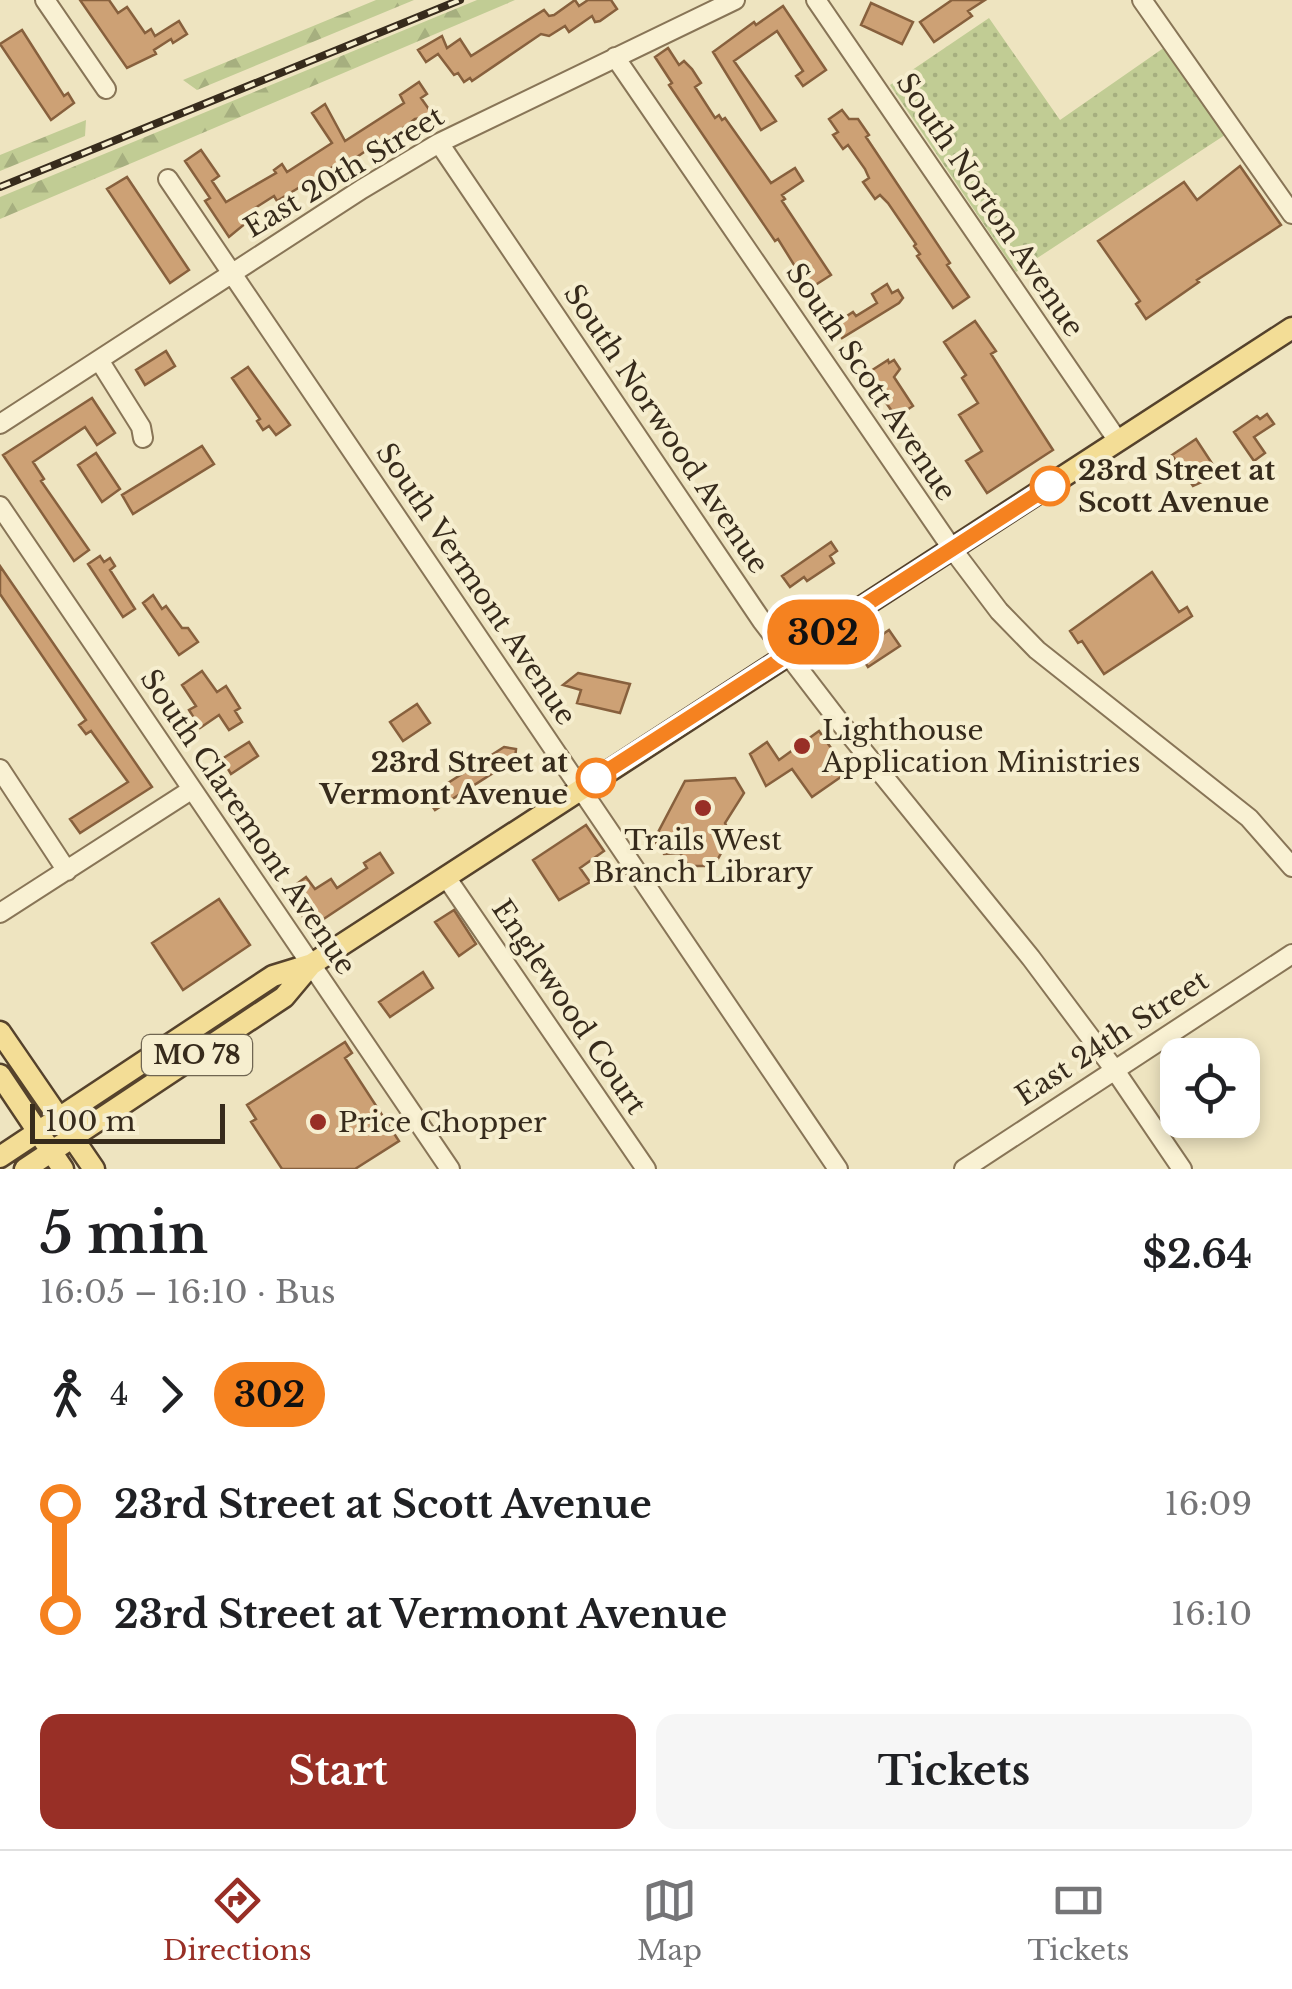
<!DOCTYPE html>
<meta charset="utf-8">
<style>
:root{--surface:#fff;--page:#f6f6f6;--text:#202124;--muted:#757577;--line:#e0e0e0;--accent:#982f26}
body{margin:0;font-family:"Libre Baskerville",serif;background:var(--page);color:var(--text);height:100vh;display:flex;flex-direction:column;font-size:38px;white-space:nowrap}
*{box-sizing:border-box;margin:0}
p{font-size:32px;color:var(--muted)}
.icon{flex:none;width:55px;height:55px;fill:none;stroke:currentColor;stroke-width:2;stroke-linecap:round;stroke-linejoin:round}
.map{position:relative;height:1169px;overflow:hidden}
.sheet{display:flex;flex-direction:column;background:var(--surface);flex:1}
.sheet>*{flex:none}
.badge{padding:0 20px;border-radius:32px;font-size:35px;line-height:65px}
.fabs{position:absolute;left:1160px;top:1038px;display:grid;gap:20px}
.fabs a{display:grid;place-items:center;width:100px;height:100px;border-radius:20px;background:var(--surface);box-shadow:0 5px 15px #0003;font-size:50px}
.scale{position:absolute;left:30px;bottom:25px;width:195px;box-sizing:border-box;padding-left:10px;border:5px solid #372b1c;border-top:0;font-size:28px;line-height:35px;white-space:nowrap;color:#372b1c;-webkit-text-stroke:8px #f6eecf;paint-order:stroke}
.map>.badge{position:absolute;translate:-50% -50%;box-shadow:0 0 0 5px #fff}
.legs{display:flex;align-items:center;gap:15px;height:110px;padding:0 40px;font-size:32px}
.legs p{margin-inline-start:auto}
.overview{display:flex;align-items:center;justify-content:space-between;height:170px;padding:0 40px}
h1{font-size:55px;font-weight:700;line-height:75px}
.cta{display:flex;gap:20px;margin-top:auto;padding:20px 40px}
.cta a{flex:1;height:115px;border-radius:20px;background:var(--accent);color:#fff;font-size:40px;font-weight:700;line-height:115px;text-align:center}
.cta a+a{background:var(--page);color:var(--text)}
ul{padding:0 40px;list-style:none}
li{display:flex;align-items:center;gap:35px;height:110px;font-size:38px}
li i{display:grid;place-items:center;width:15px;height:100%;margin:0 12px;background:currentColor}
li i::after{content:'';width:25px;height:25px;margin:-12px;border:8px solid;border-radius:50%;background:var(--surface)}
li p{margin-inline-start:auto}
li:first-child i{background:linear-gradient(#0000 50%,currentColor 0)}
li:last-child i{background:linear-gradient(currentColor 50%,#0000 0)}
.menu{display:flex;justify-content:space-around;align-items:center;height:140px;border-top:2px solid var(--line);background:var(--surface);font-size:28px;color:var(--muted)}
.menu a{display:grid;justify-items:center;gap:5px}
.menu .selected{color:var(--accent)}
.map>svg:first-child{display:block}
</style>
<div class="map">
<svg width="1292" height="1169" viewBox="0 0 1292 1169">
<defs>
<pattern id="grass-dots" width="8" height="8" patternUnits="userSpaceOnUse" patternTransform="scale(2.5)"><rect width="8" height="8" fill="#c1cc94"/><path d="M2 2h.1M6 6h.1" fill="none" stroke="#a6af7f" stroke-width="1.8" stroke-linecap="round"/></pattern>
<pattern id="forest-firs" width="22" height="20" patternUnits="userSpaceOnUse" patternTransform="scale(2.5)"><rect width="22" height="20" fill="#c1cc94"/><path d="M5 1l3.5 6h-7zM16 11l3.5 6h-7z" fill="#a6af7f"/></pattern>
</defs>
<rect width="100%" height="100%" fill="#eee4c0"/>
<!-- grass -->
<path fill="url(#grass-dots)" d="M989 18 1060 120 1165 47 1228 133 1016 272 890 85Z"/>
<!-- forest -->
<path fill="url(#forest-firs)" d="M376 0H414L197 90 183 80Z
M477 0H515L0 219V197Z
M86 120 85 136 0 171V155Z"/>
<!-- building -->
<path fill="#cda175" stroke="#87603d" stroke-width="2.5" d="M80 0H109L118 13 127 7 145 33 151 29 155 36 179 21 187 34 173 43 171 39 154 50 156 54 127 68Z
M575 0 579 6 588 0H611L617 9 600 21 595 22 592 16 569 32 565 26 549 36 541 34 472 81 470 78 464 82 458 73 454 75 438 54 426 62 418 50 442 36 447 48 460 39 471 56 544 10 549 16 554 15Z
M952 0H985L968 11 972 16 934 42 920 22Z
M871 3 913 22 902 44 861 25Z
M783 6 826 70 803 86 796 76 803 71 777 31 734 61 776 121 761 130 713 52 754 22 756 25Z
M22 30 64 96 68 93 74 103 51 120 0 44Z
M668 48 679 65 684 61 692 69 701 83 695 87 715 118 719 115 722 120 725 118 771 183 795 168 803 181 782 195 785 199 782 201 831 275 809 289 778 239 775 241 669 85 672 83 655 57Z
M419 82 427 94 421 98 433 115 423 121 421 118 415 119 373 151 370 148 345 165 339 163 277 201 274 196 255 208 258 213 229 237 205 201 210 198 185 161 201 150 219 176 212 181 226 202 276 173 274 170 282 164 287 172 332 143 312 113 325 104 345 141 404 103 400 95Z
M842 110 849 119H858L869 135 866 137 950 263 947 265 969 297 953 308 917 256 920 254 914 246 916 244 888 203 880 195 875 199 863 182 869 178 865 169 848 145 843 149 833 135 838 132 829 119Z
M1240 166 1281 225 1197 280 1199 282 1146 319 1136 304 1140 301 1098 241 1184 182 1197 200Z
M127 177 189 270 170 283 107 189Z
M887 284 892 293 898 290 903 298 899 303 842 338 833 325 853 312 856 316 877 303 872 294Z
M975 321 996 351 991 354 1053 450 987 493 966 461 982 451 959 415 978 403 962 378 966 375 944 342Z
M166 351 175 366 145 385 136 370Z
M888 360 889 363 894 360 900 369 894 377 913 406 896 417 866 374Z
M248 367 290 425 276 435 269 426 263 430 257 421 260 419 232 378Z
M92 398 115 433 97 445 85 427 33 462 44 479 41 481 89 550 74 561 3 455Z
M1267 414 1274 424 1254 437 1265 453 1254 461 1234 432 1257 416 1260 419Z
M1196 439 1217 471 1211 474 1213 477 1193 486 1172 455Z
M202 446 214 464 133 514 122 495Z
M96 453 120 489 102 502 78 465Z
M831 542 837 551 830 556 834 563 807 581 804 577 790 587 782 576Z
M100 556 104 562 110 558 115 566 110 570 135 609 123 617 88 564Z
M0 566 152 787 80 833 70 819 128 782 91 731 86 734 79 725 86 720 0 594Z
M1152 572 1179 612 1187 607 1192 616 1104 674 1082 641 1078 643 1070 631Z
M153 595 162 609 166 606 182 628H188L198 642 179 655 143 603Z
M889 630 900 646 868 667 858 651Z
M202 671 217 692 226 686 240 708 235 711 242 722 229 730 219 715 200 728 189 710 196 706 182 685Z
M578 673 630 684 620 713 577 703 581 690 563 685Z
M417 704 430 723 403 741 390 722Z
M819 731 848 772 812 797 792 769 766 786 750 754 767 742 779 760Z
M249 742 258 756 231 774 222 759Z
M504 747 516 749 515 759 435 810 426 797Z
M735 778 744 793 725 823 731 835 714 866H689L680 853 664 854 654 840 685 781Z
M586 825 604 851 580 868 590 882 559 900 533 860Z
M380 853 393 873 310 928 296 906 305 900 294 886 306 877 315 889 331 879 337 888 367 868 364 863Z
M219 899 250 945 183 990 152 943Z
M454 910 476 944 459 956 435 922Z
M423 972 433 988 390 1017 379 1002Z
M345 1042 352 1053 345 1058 399 1141 355 1169H282L251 1122 256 1119 247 1105Z"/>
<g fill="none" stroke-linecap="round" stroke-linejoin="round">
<!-- minor casing -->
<g stroke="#887557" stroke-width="22">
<path id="minor" d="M45 0 106 89
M816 0 1118 441
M1142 0 1292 214
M615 57 953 550 999 611 1037 650 1249 818 1292 867
M439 143 762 621 838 720 1031 958 1114 1069 1182 1169
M168 179 838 1169
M99 360 141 427 143 438
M0 424 362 189 439 143 735 0
M0 506 450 1169
M0 769 67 871
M446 877 646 1169
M0 913 191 790
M964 1169 1292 954"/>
</g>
<!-- major casing -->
<g stroke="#55422c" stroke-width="25">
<path id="major" d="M0 1032 94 1169
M0 1075 63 1169
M0 1157 273 976 312 964 1292 328
M25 1169 284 997 310 966"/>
</g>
<!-- minor -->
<use href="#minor" stroke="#f9f1d3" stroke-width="18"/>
<!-- major -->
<use href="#major" stroke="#f3dd96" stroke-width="20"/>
<!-- rail casing -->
<g stroke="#372b1c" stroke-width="8">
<path id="rail" d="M0 187 460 0"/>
</g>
<!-- rail -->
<use href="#rail" stroke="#f6eecf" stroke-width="4" stroke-dasharray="11" stroke-linecap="butt"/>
</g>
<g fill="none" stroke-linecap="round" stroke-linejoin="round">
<!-- line-1 casing -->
<g stroke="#fff" stroke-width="22">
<path id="line-1" d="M596 778 1050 486"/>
</g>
<!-- line-1 -->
<use href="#line-1" stroke="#f58220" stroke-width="15"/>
</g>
<!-- markers -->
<g fill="#fff" stroke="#f58220" stroke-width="5">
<circle cx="1050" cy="486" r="18"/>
<circle cx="596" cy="778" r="18"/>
</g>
<g fill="#982f26" stroke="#f6eecf" stroke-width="4">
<circle cx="802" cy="746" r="10"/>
<circle cx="703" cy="808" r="10"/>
<circle cx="318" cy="1122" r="10"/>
</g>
<g text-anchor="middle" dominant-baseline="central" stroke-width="8" stroke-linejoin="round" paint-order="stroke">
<!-- shield labels -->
<rect fill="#f6eecf" stroke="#706652" stroke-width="2.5" x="142" y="1035" width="110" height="40" rx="8"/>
<g font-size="25" font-weight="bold" fill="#372b1c">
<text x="197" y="1055">MO 78</text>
</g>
<!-- street labels -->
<g font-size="28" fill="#372b1c" stroke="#f6eecf">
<text transform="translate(344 172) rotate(-31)">East 20th Street</text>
<text transform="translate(990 205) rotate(56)">South Norton Avenue</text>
<text transform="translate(871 382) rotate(56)">South Scott Avenue</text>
<text transform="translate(666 429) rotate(56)">South Norwood Avenue</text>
<text transform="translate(476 584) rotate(56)">South Vermont Avenue</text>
<text transform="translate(248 822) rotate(56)">South Claremont Avenue</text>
<text transform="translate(569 1007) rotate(56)">Englewood Court</text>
<text transform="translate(1112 1038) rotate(-33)">East 24th Street</text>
</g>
<!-- stop labels -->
<g font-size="28" font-weight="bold" fill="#372b1c" stroke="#f6eecf" text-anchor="start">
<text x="1078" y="470">23rd Street at<tspan x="1078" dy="32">Scott Avenue</tspan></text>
<text x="568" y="762" text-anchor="end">23rd Street at<tspan x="568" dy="32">Vermont Avenue</tspan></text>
</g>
<!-- poi labels -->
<g font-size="28" fill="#372b1c" stroke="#f6eecf" text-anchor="start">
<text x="822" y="730">Lighthouse<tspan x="822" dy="32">Application Ministries</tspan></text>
<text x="703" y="840" text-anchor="middle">Trails West<tspan x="703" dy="32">Branch Library</tspan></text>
<text x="338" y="1122">Price Chopper</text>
</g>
</g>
</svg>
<div class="fabs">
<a><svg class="icon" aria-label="locate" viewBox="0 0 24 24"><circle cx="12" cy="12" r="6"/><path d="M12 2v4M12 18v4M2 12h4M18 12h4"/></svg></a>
</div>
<div class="scale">100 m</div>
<b class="badge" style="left:823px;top:632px;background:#f58220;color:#111">302</b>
</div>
<section class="sheet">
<div class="overview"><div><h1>5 min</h1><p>16:05 – 16:10 · Bus</p></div><b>$2.64</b></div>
<div class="legs"><svg class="icon" aria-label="walk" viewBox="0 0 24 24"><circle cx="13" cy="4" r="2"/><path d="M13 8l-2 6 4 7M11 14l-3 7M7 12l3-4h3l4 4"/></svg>4<svg class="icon" aria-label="forward" viewBox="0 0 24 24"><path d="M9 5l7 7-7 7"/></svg><b class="badge" style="background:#f58220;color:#111">302</b></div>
<ul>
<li><i style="color:#f58220"></i><b>23rd Street at Scott Avenue</b><p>16:09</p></li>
<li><i style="color:#f58220"></i><b>23rd Street at Vermont Avenue</b><p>16:10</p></li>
</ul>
<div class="cta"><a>Start</a><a>Tickets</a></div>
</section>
<nav class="menu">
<a class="selected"><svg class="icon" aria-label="directions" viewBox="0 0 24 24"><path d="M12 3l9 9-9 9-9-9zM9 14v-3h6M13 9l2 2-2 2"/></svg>Directions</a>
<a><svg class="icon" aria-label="map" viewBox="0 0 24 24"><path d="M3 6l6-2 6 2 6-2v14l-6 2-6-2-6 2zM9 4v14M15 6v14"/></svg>Map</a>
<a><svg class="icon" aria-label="tickets" viewBox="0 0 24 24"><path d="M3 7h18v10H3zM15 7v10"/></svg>Tickets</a>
</nav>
